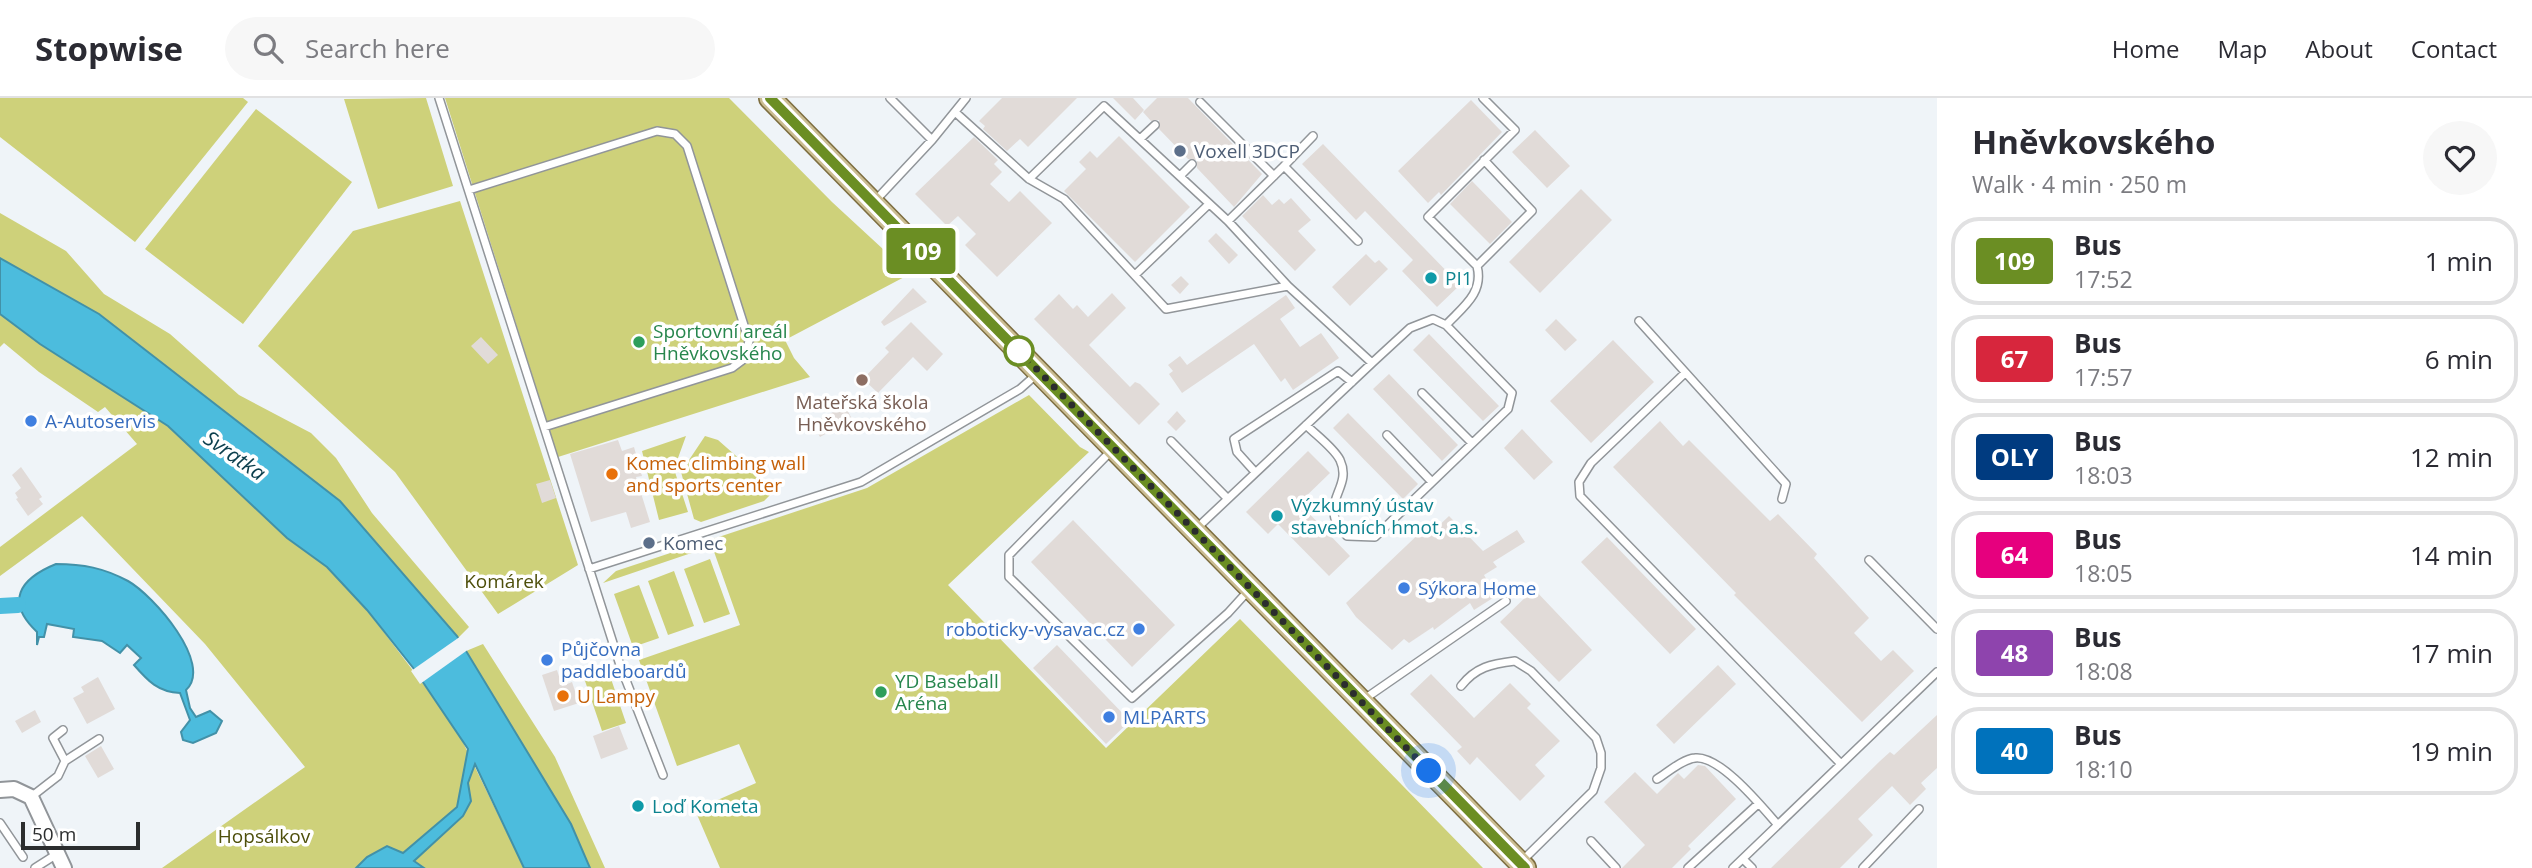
<!DOCTYPE html>
<meta charset="utf-8">
<style>
:root{--surface:#fff;--page:#f7f7f7;--text:#2b2b33;--muted:#7c7c81;--line:#e1e1e2}
body{margin:0;font-family:"Open Sans",sans-serif;background:var(--page);color:var(--text);height:100vh;display:flex;flex-direction:column;font-size:26px;white-space:nowrap}
*{box-sizing:border-box;margin:0}
p{font-size:23px;color:var(--muted)}
.icon{flex:none;width:38px;height:38px;fill:none;stroke:currentColor;stroke-width:2;stroke-linecap:round;stroke-linejoin:round}
.map{position:relative;flex:1;overflow:hidden}
.drawer{display:flex;flex-direction:column;background:var(--surface);width:595px}
.drawer>*{flex:none}
.badge{padding:0 14px;border-radius:5px;font-size:24px;line-height:46px}
.scale{position:absolute;left:21px;bottom:18px;width:119px;box-sizing:border-box;padding-left:7px;border:4px solid #2b2d2e;border-top:0;font-size:19px;line-height:24px;white-space:nowrap;color:#2b2d2e;-webkit-text-stroke:5px #fff;paint-order:stroke}
.you{position:absolute;width:35px;height:35px;margin:-18px;border:5px solid #fff;border-radius:50%;background:#1a73e8;box-shadow:0 0 0 10px #1a73e833}
.map>.badge{position:absolute;translate:-50% -50%;box-shadow:0 0 0 4px #fff}
.round{display:grid;place-items:center;flex:none;width:74px;height:74px;border-radius:37px;background:var(--page)}
.overview{display:flex;align-items:center;justify-content:space-between;height:119px;padding:0 35px}
h1{font-size:33px;font-weight:700;line-height:52px}
ul{padding:0;list-style:none}
li{display:flex;align-items:center;gap:21px;height:88px;margin:0 14px 10px;padding:0 21px;border:4px solid var(--line);border-radius:28px}
li div{flex:1}
li b{display:block;font-size:26px}
li em{font-style:normal}
li .badge{min-width:77px;font-weight:700;text-align:center}
header{display:flex;align-items:center;gap:42px;box-sizing:border-box;height:98px;padding:0 35px;background:var(--surface);border-bottom:2px solid var(--line)}
header strong{font-size:33px}
nav{display:flex;gap:38px;margin-inline-start:auto;font-size:24px}
.search{width:490px;height:63px;background:var(--page);display:flex;align-items:center;gap:18px;box-sizing:border-box;padding:0 24px;border-radius:38px;color:var(--muted);font-size:26px}
main{display:flex;flex:1;min-height:0}
.map>svg:first-child{display:block}
</style>
<header>
<strong>Stopwise</strong>
<div class="search"><svg class="icon" aria-label="search" viewBox="0 0 24 24"><circle cx="10" cy="10" r="6"/><path d="M15 15l6 6"/></svg>Search here</div>
<nav><a>Home</a><a>Map</a><a>About</a><a>Contact</a></nav>
</header>
<main>
<div class="map">
<svg width="1937" height="770" viewBox="0 0 1937 770">
<rect width="100%" height="100%" fill="#eff4f8"/>
<!-- green -->
<path fill="#ced17a" d="M0 0H243L248 4 135 144 0 39Z
M426 0 453 88 378 111 344 1Z
M445 0H729L832 104 910 176 785 242 794 260 810 279 558 359Z
M256 11 352 84 243 226 145 151Z
M460 103 578 467 498 516 395 374 258 248 353 133Z
M0 115 66 153 104 196 170 236 239 297 311 335 336 360 372 415 469 529 458 540 340 403 99 216 0 160Z
M0 216 40 246 168 328 287 440 327 469 367 512 455 628 524 770H162L305 669 205 546 82 418 0 478V449L137 346 105 309 98 314 39 274 4 245 0 249Z
M1029 297 1080 349 1089 354 948 487 1106 650 1240 521 1483 770H720L695 712 756 685 739 646 677 668 639 562 740 527 712 448 603 485 616 473 867 390Z
M686 338 674 371 688 414 659 422 642 353Z
M705 338 718 342 769 387 770 397 764 403 701 424 694 421 681 374Z
M710 461 730 516 704 525 684 471Z
M674 473 694 528 668 537 648 483Z
M639 487 659 540 633 549 614 496Z
M483 546 555 659 605 770H590L571 726 466 553Z
M608 572 626 625 602 633 584 580Z"/>
<!-- water -->
<path fill="#4cbcdd" stroke="#4291a8" stroke-width="2" d="M0 160 99 216 340 403 457 538 571 726 590 770H524L475 666 468 685 471 703 463 718 414 763 424 770H356L367 759 387 748 403 755 457 709 468 651 414 571 367 512 327 469 287 440 168 328 40 246 0 216Z
M56 466C83 466 104 470 128 483 153 497 214 566 186 592L190 610 196 619 210 613 222 623 216 635 193 645 183 642 181 634 190 622 180 595C158 594 148 583 134 567L141 560 127 547 120 555 102 543 73 539 74 531 47 526 44 539H39L37 547V534C5 504 19 481 56 466Z"/>
<!-- pier -->
<path fill="#eff4f8" d="M461 538 469 551 420 586 411 573Z"/>
<g fill="none" stroke-linecap="round" stroke-linejoin="round">
<!-- canal -->
<path stroke="#4cbcdd" stroke-width="16" d="M0 508 18 507"/>
</g>
<!-- building -->
<path fill="#e1dbd8" d="M1002 0H1077L1028 49 1020 41 1007 53 983 31 985 28 979 23Z
M1113 0H1133L1144 12 1135 22Z
M1157 0H1188L1262 76 1234 109 1197 70V62L1188 61 1159 31V22L1151 23 1143 14Z
M1471 2 1502 34 1441 97 1439 94 1428 105 1398 73Z
M1535 32 1570 68 1547 90 1512 54Z
M1119 38 1190 109 1135 164 1064 93 1086 71 1079 64 1090 53 1097 60Z
M974 39 998 62 994 66 1002 74 990 86 1009 104 1020 93 1052 125 997 179 965 147 976 136 958 118 947 128 915 96Z
M1323 46 1460 187 1437 209 1402 173 1413 162 1365 113 1356 122 1302 66Z
M1472 83 1512 124 1490 146 1450 106Z
M1581 91 1612 122 1540 195 1509 164Z
M1263 97 1272 107 1279 101 1284 106 1291 100 1311 122 1298 133 1316 152 1295 173 1242 118Z
M1216 135 1238 157 1229 166 1208 143Z
M1366 156 1375 165 1379 162 1388 171 1350 208 1332 189Z
M1181 178 1189 186 1180 196 1171 187Z
M913 190 927 204 884 228 881 224Z
M1112 195 1126 210 1089 247 1130 289 1135 284 1140 286 1160 306 1139 327 1034 221 1059 196 1073 211 1077 207 1088 219Z
M1286 197 1295 210 1280 221 1300 249 1321 235 1339 260 1293 292 1285 280 1281 284 1254 246 1182 295 1169 276 1173 273 1168 267 1180 258 1187 267Z
M1556 221 1577 242 1565 253 1545 232Z
M911 224 943 256 927 273 913 259 878 295 863 281 889 254 885 250Z
M1429 236 1499 308 1483 323 1413 252Z
M481 239 498 257 488 266 471 248Z
M1613 242 1654 284 1591 345 1550 303Z
M1389 276 1458 347 1442 363 1373 291Z
M845 308 852 321 820 339 812 325Z
M1177 313 1186 323 1176 333 1167 324Z
M1348 315 1418 386 1403 401 1333 330Z
M1660 323 1683 348 1689 342 1770 423 1778 416 1817 456 1814 460 1869 520 1854 535 1881 563 1893 552 1914 573 1862 624 1734 497 1736 495 1613 369Z
M1522 331 1553 364 1534 382 1504 350Z
M618 342 622 353 634 349 642 378 636 379 650 424 631 430 626 414 591 424 570 356Z
M1308 353 1330 375 1299 405 1350 458 1329 478 1278 426 1268 436 1246 414Z
M21 369 42 399 39 401 43 406 28 418 16 401 18 400 15 395 21 390 12 377Z
M550 382 556 400 542 405 536 386Z
M1449 418 1483 453 1517 432 1525 444 1493 464 1497 469 1484 477 1496 498 1474 512 1470 505 1434 532 1433 529 1409 545 1404 541 1392 552 1356 519 1346 505 1426 429 1432 434Z
M1073 422 1175 527 1132 569 1031 464Z
M1607 439 1696 531 1670 556 1581 464Z
M1534 491 1592 552 1559 584 1500 524Z
M1057 547 1130 623 1106 646 1033 570Z
M1718 567 1736 586 1674 646 1656 627Z
M557 572 562 588 572 584 579 605 554 613 542 577Z
M1431 576 1474 620 1510 585 1531 606 1527 610 1560 643 1535 667 1545 678 1520 703 1477 659 1470 667 1457 653 1462 649 1410 596Z
M98 579 115 611 87 626 73 600 84 594 81 589Z
M35 612 41 624 22 635 15 623Z
M1937 617V670L1921 685 1926 691 1910 707 1892 688 1858 721 1873 737 1840 770H1771L1880 663 1890 654 1894 657Z
M619 628 628 651 601 661 593 638Z
M101 648 114 671 98 680 85 658Z
M1698 667 1705 668 1736 701 1688 748 1691 751 1672 770H1622L1645 747 1604 704 1635 674 1657 696 1678 675 1684 681Z"/>
<g fill="none" stroke-linecap="round" stroke-linejoin="round">
<!-- service casing -->
<g stroke="#919599" stroke-width="10">
<path id="service" d="M439 0 620 567 663 677
M890 0 932 42
M1200 4 1274 78
M955 14 1029 81 1064 101 1166 211 1288 188 1372 265 1197 430
M1140 41 1155 27
M1284 68 1313 38
M1180 78 1192 66
M1029 81 1104 8 1228 123 1288 188
M469 92 657 33 675 36 687 48 749 243 744 261 732 270 544 329
M874 104 932 42 966 0
M1228 123 1284 68 1358 143
M1477 168 1428 119 1515 32 1483 0
M1135 177 1209 106
M1639 223 1786 386 1782 401
M1372 265 1410 230 1433 221 1446 227C1463 209 1484 195 1477 168L1532 113 1484 62
M1685 275 1591 365 1579 384 1580 398 1840 665
M1422 295 1472 345
M1306 327C1316 337 1334 350 1340 362 1354 392 1314 405 1347 438L1375 439 1508 311 1512 295 1446 227
M1387 337 1432 384
M1171 343 1227 400
M1111 353 1009 457V479L1132 600 1228 515 1248 493
M1255 374 1237 354 1234 341 1338 273 1352 284
M1869 462 1937 531
M589 471 861 384 1020 291 1037 276
M1461 588C1476 569 1491 566 1515 563L1531 573 1596 640 1601 655V670L1593 693 1523 762
M1363 602 1506 503
M63 632 53 640 65 663
M1657 681C1668 674 1683 661 1695 660 1720 657 1762 709 1778 727
M31 699 58 678 65 663 99 641
M0 725 23 759
M1591 743 1616 770
M1743 761 1752 770
M35 770 57 756
M1688 770 1758 706
M1733 770 1937 574
M1863 770 1919 711"/>
</g>
<!-- minor casing -->
<g stroke="#919599" stroke-width="18">
<path id="minor" d="M0 692 14 691 31 699 64 770"/>
</g>
<!-- primary casing -->
<g stroke="#7d6e40" stroke-width="24">
<path id="primary" d="M770 0 1525 770"/>
</g>
<!-- service -->
<use href="#service" stroke="#fff" stroke-width="7"/>
<!-- minor -->
<use href="#minor" stroke="#fff" stroke-width="14"/>
<!-- primary -->
<use href="#primary" stroke="#cbbd92" stroke-width="21"/>
</g>
<g fill="none" stroke-linecap="round" stroke-linejoin="round">
<!-- line casing -->
<g stroke="#fff" stroke-width="16">
<path id="line" d="M770 0 1525 770"/>
</g>
<!-- line -->
<use href="#line" stroke="#6b8e23" stroke-width="10"/>
<!-- walk -->
<path stroke="#2b2d2e" stroke-width="7" stroke-dasharray="0 12.6" d="M1019 253 1429 673"/>
</g>
<!-- markers -->
<g fill="#5c6f8a" stroke="#fff" stroke-width="2.5">
<circle cx="1180" cy="53" r="7"/>
<circle cx="649" cy="445" r="7"/>
</g>
<g fill="#0f9aa8" stroke="#fff" stroke-width="2.5">
<circle cx="1431" cy="180" r="7"/>
<circle cx="1277" cy="418" r="7"/>
<circle cx="638" cy="708" r="7"/>
</g>
<g fill="#2e9e5b" stroke="#fff" stroke-width="2.5">
<circle cx="639" cy="244" r="7"/>
<circle cx="881" cy="594" r="7"/>
</g>
<circle fill="#fff" stroke="#6b8e23" stroke-width="3.5" cx="1019" cy="253" r="14"/>
<circle fill="#8d6e63" stroke="#fff" stroke-width="2.5" cx="862" cy="282" r="7"/>
<g fill="#3f7fe0" stroke="#fff" stroke-width="2.5">
<circle cx="31" cy="323" r="7"/>
<circle cx="1404" cy="490" r="7"/>
<circle cx="1139" cy="531" r="7"/>
<circle cx="547" cy="562" r="7"/>
<circle cx="1109" cy="619" r="7"/>
</g>
<g fill="#e8710a" stroke="#fff" stroke-width="2.5">
<circle cx="612" cy="376" r="7"/>
<circle cx="563" cy="598" r="7"/>
</g>
<g text-anchor="middle" dominant-baseline="central" stroke-width="7" stroke-linejoin="round" paint-order="stroke">
<!-- service labels -->
<g font-size="19" fill="#4e5e75" stroke="#fff" text-anchor="start">
<text x="1194" y="53">Voxell 3DCP</text>
<text x="663" y="445">Komec</text>
</g>
<!-- culture labels -->
<g font-size="19" fill="#0d838f" stroke="#fff" text-anchor="start">
<text x="1445" y="180">PI1</text>
<text x="1291" y="407">Výzkumný ústav<tspan x="1291" dy="22">stavebních hmot, a.s.</tspan></text>
<text x="652" y="708">Loď Kometa</text>
</g>
<!-- leisure labels -->
<g font-size="19" fill="#27864d" stroke="#fff" text-anchor="start">
<text x="653" y="233">Sportovní areál<tspan x="653" dy="22">Hněvkovského</tspan></text>
<text x="895" y="583">YD Baseball<tspan x="895" dy="22">Aréna</tspan></text>
</g>
<!-- education labels -->
<g font-size="19" fill="#785e54" stroke="#fff">
<text x="862" y="304">Mateřská škola<tspan x="862" dy="22">Hněvkovského</tspan></text>
</g>
<!-- shop labels -->
<g font-size="19" fill="#366cbe" stroke="#fff" text-anchor="start">
<text x="45" y="323">A-Autoservis</text>
<text x="1418" y="490">Sýkora Home</text>
<text x="1125" y="531" text-anchor="end">roboticky-vysavac.cz</text>
<text x="561" y="551">Půjčovna<tspan x="561" dy="22">paddleboardů</tspan></text>
<text x="1123" y="619">MLPARTS</text>
</g>
<!-- food labels -->
<g font-size="19" fill="#c56008" stroke="#fff" text-anchor="start">
<text x="626" y="365">Komec climbing wall<tspan x="626" dy="22">and sports center</tspan></text>
<text x="577" y="598">U Lampy</text>
</g>
<!-- park labels -->
<g font-size="19" fill="#4e4f0b" stroke="#fff">
<text x="504" y="483">Komárek</text>
<text x="264" y="738">Hopsálkov</text>
</g>
<!-- water labels -->
<g font-size="21" font-style="italic" fill="#0c3f4d" stroke="#fff">
<text transform="translate(235 357) rotate(35)">Svratka</text>
</g>
</g>
</svg>
<div class="scale">50 m</div>
<div class="you" style="left:1429px;top:673px"></div>
<b class="badge" style="left:921px;top:153px;background:#6b8e23;color:#fff">109</b>
</div>
<section class="drawer">
<div class="overview"><div><h1>Hněvkovského</h1><p>Walk · 4 min · 250 m</p></div><a class="round"><svg class="icon" aria-label="heart" viewBox="0 0 24 24"><path d="M12 20l-8-8c-3-5 5-10 8-4 3-6 11-1 8 4z"/></svg></a></div>
<ul>
<li><span class="badge" style="background:#6b8e23;color:#fff">109</span><div><b>Bus</b><p>17:52</p></div><em>1 min</em></li>
<li><span class="badge" style="background:#d7263d;color:#fff">67</span><div><b>Bus</b><p>17:57</p></div><em>6 min</em></li>
<li><span class="badge" style="background:#003b80;color:#fff">OLY</span><div><b>Bus</b><p>18:03</p></div><em>12 min</em></li>
<li><span class="badge" style="background:#e6007e;color:#fff">64</span><div><b>Bus</b><p>18:05</p></div><em>14 min</em></li>
<li><span class="badge" style="background:#8e44ad;color:#fff">48</span><div><b>Bus</b><p>18:08</p></div><em>17 min</em></li>
<li><span class="badge" style="background:#0072bc;color:#fff">40</span><div><b>Bus</b><p>18:10</p></div><em>19 min</em></li>
</ul>
</section>
</main>
